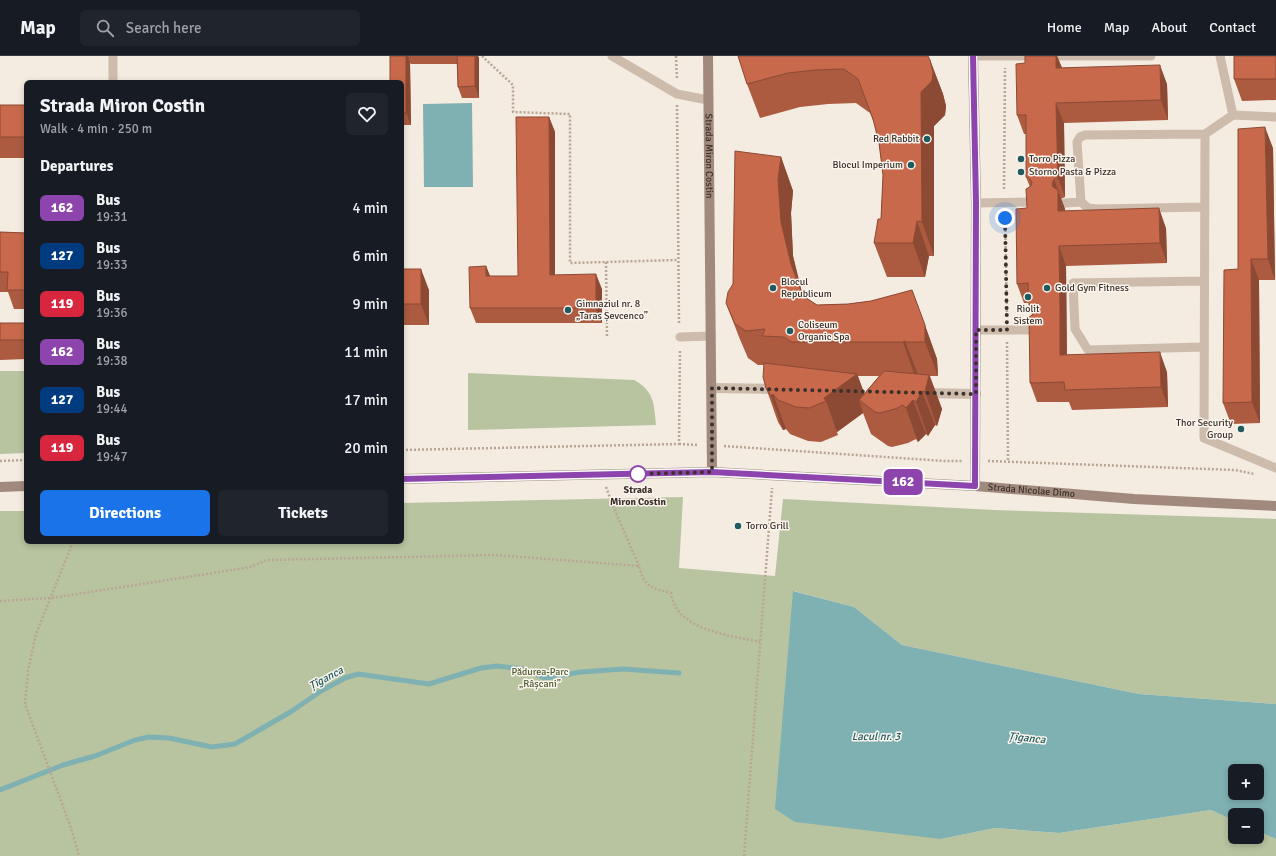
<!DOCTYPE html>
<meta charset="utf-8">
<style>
:root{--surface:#171b24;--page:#20242c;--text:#f1f3f6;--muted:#9ea1a6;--line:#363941;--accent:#1a73e8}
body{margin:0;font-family:Signika,sans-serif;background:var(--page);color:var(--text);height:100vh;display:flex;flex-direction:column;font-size:15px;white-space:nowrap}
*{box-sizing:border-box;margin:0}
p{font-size:13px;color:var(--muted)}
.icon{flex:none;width:22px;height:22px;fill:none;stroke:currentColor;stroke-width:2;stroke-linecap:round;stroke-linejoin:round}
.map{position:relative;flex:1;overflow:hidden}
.details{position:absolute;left:24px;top:24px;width:380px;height:464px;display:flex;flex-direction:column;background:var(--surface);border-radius:6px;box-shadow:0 2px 6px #0003}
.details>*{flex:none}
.badge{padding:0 8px;border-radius:6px;font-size:14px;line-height:26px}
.buttons{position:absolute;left:1228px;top:708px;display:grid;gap:8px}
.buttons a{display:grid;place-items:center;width:36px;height:36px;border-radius:6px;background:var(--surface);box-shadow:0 2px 6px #0003;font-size:20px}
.you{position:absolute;width:20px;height:20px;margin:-10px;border:3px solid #fff;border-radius:50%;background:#1a73e8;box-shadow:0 0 0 6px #1a73e833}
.map>.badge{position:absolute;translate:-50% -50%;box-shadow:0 0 0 2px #fff}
h2{padding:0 16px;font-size:15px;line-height:36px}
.round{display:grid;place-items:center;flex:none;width:42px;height:42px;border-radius:6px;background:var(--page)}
.headline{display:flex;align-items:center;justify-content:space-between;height:68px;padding:0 16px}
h1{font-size:19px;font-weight:700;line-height:30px}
.button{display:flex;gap:8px;margin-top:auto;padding:8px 16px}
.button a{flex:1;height:46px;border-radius:6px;background:var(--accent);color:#fff;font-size:16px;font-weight:700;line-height:46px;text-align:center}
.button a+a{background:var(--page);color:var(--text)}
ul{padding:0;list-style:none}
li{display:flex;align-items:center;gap:12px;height:48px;padding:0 16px}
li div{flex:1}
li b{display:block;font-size:15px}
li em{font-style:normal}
li .badge{min-width:44px;font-weight:700;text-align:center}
header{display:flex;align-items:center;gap:24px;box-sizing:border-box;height:56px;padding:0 20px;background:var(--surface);border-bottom:1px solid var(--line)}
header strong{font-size:19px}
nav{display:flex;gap:22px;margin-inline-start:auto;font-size:14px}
.search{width:280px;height:36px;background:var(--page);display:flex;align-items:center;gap:10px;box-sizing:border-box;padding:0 14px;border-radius:6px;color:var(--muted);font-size:15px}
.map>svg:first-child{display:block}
</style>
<header>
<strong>Map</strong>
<div class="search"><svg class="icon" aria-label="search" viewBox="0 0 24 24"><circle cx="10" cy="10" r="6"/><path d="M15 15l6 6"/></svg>Search here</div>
<nav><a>Home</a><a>Map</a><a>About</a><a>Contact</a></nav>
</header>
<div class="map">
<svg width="1276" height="800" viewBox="0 0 1276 800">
<rect width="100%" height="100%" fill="#f4ebe1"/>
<!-- green -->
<path fill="#b8c4a0" d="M0 315H26V397L0 398Z
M468 317 634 324C654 335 654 347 656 369L468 374Z
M683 441 679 512 775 520 783 443 994 454 1276 463V648L1139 638 902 589 854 551 794 535 941 783 995 772 1059 777 1211 754 1235 765V781H1257V775L1276 783V800H0V455H26V486H402V447Z"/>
<!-- water -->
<path fill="#7fb0b2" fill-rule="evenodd" d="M472 47 473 131H424L423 48Z
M793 535 854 551 902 589 1139 638 1276 648V783L1257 775V759H1235V765L1211 754 1059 777 995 772 941 783 795 766 775 753ZM1235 715H1257V737H1235Z"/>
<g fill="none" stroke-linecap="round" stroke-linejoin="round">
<!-- stream -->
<path stroke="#7fb0b2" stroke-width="5" d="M0 734 63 709 95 700 135 684 149 681 169 682 212 691 235 688 292 655 321 635 345 622 358 618 429 628 481 612 497 610 523 613 545 622 581 616 623 613 679 617"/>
<!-- path -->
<path stroke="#b9a596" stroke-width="2.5" stroke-dasharray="2 2" stroke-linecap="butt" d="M482 0 513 29V56L570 58V207L677 204
M676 0 677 24
M677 49 679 268
M1004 133 1005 12
M1005 158 1007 261
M606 206 607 282
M1007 286 1008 405
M679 388 699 389
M724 390 944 405H963
M402 394 679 388 680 293
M0 405 26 404
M988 405 1235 414 1254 418
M606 431 613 450 639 510
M73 486 36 578 28 615 25 648 71 772 79 800
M0 545 51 542 226 515 250 511 267 504 495 499 639 510C644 531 651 532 671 537 676 575 730 579 760 586
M744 800 772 432"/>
<!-- lane -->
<path stroke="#cdbbac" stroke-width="9" d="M113 0V26
M612 0 677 38 708 44
M973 0H1151
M1220 0 1233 59
M1276 61 1233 59 1205 78 1204 382 1276 412
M976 147 1033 146
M1065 147 1081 146
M1204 151 1098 153 1088 152 1081 146 1077 86 1080 81 1085 79 1205 78
M976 274H1036
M680 281 711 280
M1204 291 1088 294 1075 273 1073 227 1204 225"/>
<!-- street -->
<path stroke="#cdbbac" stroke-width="10" d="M712 332 778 333
M922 337 976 338"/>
<!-- secondary -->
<g stroke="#a18a7d" stroke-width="10">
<path id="s1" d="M708 0 712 416"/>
<path d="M973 0 976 147 975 430"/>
<path id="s2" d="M402 423 712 416 975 430 1134 443 1276 450"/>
<path d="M0 431 26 430"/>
</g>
</g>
<!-- wall -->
<path fill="#ac5a40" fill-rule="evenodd" d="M390 0H478L479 2V42H462L458 31 457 8H411L410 7 411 69H402V26Z
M738 0 930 4 943 38 946 50 945 59 934 70V200H929L925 221H887L874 187 881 163 883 119 879 87 875 69 870 57 856 47 828 48 800 51 760 62 747 28Z
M1025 0H1057L1062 12 1167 28 1168 64 1064 67 1065 141 1061 143 1065 153V155L1166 172 1167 207 1066 210 1067 299 1167 316 1168 351 1072 354 1069 346H1037L1030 327 1032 259 1029 247H1024L1017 228 1027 152 1030 131 1026 121V78H1024L1017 59 1025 7Z
M1276 0V44L1242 45 1234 23Z
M0 49H26V102H0Z
M549 61 555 76V219L602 233V267H476L470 252 486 210 490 220H518Z
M1273 92 1275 224H1259L1260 367 1231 368 1223 347 1238 213Z
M781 101 793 135 791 157 793 200 803 240 817 249 848 248 871 245 912 234 937 303 938 320H930L942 353 937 370 935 369 928 380 926 378 918 386 916 383 908 387 892 391 888 390 871 378 863 357 837 376 838 379 821 386 808 385 790 378 786 373 783 374 778 366 766 332 764 309H758L748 302 739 281 726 247 733 228ZM858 320H879L864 338Z
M0 176 26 177V253H14L8 236H0Z
M402 213 429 234V269H402Z
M0 267H26V303L0 304Z"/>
<!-- shaded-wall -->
<path fill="#8c4a34" d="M406 0H408L410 7 411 69 406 57Z
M475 0H478L479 2V42L475 30Z
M1056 0H1057L1063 14 1056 12Z
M930 4 943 38 946 50 945 59 934 70V200L922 166 921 36Z
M1160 9 1167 28 1168 64 1161 44Z
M1056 47 1064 67 1065 141 1058 122Z
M549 61 555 76V234L550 219Z
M1265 71 1273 92 1275 224 1268 203Z
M781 101 793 135 791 157 793 200 803 242 791 208 781 166 778 123Z
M1054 123 1065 153V174L1058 155 1052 128Z
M1159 152 1166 172 1167 207 1160 187Z
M917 165 929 200 925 221 913 187Z
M1059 190 1066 210 1067 318 1060 299Z
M1251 203 1259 224 1260 367 1252 346Z
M486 210 492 225 486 220Z
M421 213 429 234V269L421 248Z
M596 218 602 233V267L596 252Z
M925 269 937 303 938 320 925 286Z
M905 285 918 319 915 320 903 286Z
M1160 296 1167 316 1168 351 1161 331Z
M857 318 870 352 859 344 863 357 837 376 826 345 824 342Z
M929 319 942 353 937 370 925 336Z
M922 335 935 369 928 380 916 346Z
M773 338 786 373 783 374 771 340Z
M913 344 926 378 918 386 906 352Z"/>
<!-- building -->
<path fill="#c8694b" stroke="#8c4a34" d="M390 0H406V57H402V26H390Z
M457 0H475V30L458 31Z
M738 0H928L930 4 933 16 932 25 921 36 922 166 917 165 913 187H874L878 163H881L883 119 879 87 873 63 858 23 844 13 815 14 788 17 747 28Z
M1025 0H1056V12L1160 9 1161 44 1056 47 1058 122 1054 123 1052 128 1053 131 1058 134V155L1159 152 1160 187 1059 190 1060 254V299L1160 296 1161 331 1065 334 1064 326 1030 327 1029 261 1034 258 1035 254 1032 250 1029 249 1028 227 1017 228 1016 153 1027 152 1026 133 1031 130 1032 126 1029 122 1026 121V59H1017L1016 8 1025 7Z
M1234 0H1276V23H1234Z
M0 49H26V81H0Z
M516 61H549L550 219 596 218V252H470L469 211 486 210V220H518Z
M1265 71 1268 203H1251L1252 346 1223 347 1224 214 1238 213V73Z
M735 95 781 101 778 123 781 166 791 208 803 240 817 249 848 248 871 245 912 234 925 269V286H907L905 285 903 286H792L784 281 762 280 765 273 746 275 735 268 726 247 728 236 733 228Z
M0 176 26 177V234H7L8 216H0Z
M402 213H421V248H402Z
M0 267H26V284H0Z
M764 307 857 318 824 342 826 345 809 352 796 351 778 344 773 338 771 340 766 332 763 321Z
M884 315 929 319 925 336 922 335 916 346 913 344 906 352 903 349 895 353 880 357 875 356 859 344Z"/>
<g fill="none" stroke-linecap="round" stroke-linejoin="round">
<!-- line casing -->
<g stroke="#fff" stroke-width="9">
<path id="line" d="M402 423 712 416 975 430 976 146 973 0"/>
</g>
<!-- line -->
<use href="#line" stroke="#8e44ad" stroke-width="6"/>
<!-- walk -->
<path stroke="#3b302b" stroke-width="4" stroke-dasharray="0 7.2" d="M638 418H634L712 416V332L976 338V274H1007L1005 162"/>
</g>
<!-- markers -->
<g fill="#1f5a5e" stroke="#fbf5ee" stroke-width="1.5">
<circle cx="927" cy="83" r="4"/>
<circle cx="1021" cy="103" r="4"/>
<circle cx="911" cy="109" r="4"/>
<circle cx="1021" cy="116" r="4"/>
<circle cx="773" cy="232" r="4"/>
<circle cx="1047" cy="232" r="4"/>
<circle cx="1028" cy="241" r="4"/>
<circle cx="568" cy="254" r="4"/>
<circle cx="790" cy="275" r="4"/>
<circle cx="1241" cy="373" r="4"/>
<circle cx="738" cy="470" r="4"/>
</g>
<circle fill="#fff" stroke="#8e44ad" stroke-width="2" cx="638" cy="418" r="8"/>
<g text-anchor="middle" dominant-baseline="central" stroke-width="3" stroke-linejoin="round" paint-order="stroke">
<!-- poi labels -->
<g font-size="10" fill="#3b302b" stroke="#fbf5ee" text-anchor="start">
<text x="919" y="83" text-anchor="end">Red Rabbit</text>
<text x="1029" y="103">Torro Pizza</text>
<text x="903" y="109" text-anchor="end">Blocul Imperium</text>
<text x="1029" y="116">Storno Pasta &amp; Pizza</text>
<text x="781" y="226">Blocul<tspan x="781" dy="12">Republicum</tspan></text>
<text x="1055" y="232">Gold Gym Fitness</text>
<text x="576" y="248">Gimnaziul nr. 8<tspan x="576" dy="12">„Taras Șevcenco”</tspan></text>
<text x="1028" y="253" text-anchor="middle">Riolit<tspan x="1028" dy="12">Sistem</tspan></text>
<text x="798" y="269">Coliseum<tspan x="798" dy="12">Organic Spa</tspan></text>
<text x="1233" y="367" text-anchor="end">Thor Security<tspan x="1233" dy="12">Group</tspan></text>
<text x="746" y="470">Torro Grill</text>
</g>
<!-- street labels -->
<g font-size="10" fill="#3b302b" stroke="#fbf5ee">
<text stroke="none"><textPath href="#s1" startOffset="100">Strada Miron Costin</textPath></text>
<text stroke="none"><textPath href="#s2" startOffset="630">Strada Nicolae Dimo</textPath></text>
</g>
<!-- stop labels -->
<g font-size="10" font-weight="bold" fill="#3b302b" stroke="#fbf5ee">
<text x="638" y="434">Strada<tspan x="638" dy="12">Miron Costin</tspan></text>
</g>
<!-- park labels -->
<g font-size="10" fill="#4a5a2e" stroke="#fbf5ee">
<text x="540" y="616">Pădurea-Parc<tspan x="540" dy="12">„Râșcani”</tspan></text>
</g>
<!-- water labels -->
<g font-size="11" font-style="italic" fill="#1f5a5e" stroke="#fbf5ee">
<text transform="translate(326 622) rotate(-28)">Țîganca</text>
<text x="876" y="680">Lacul nr. 3</text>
<text transform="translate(1027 682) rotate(6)">Țîganca</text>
</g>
</g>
</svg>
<div class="buttons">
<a>+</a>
<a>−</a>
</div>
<div class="you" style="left:1005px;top:162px"></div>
<b class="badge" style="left:903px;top:426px;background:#8e44ad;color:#fff">162</b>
<section class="details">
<div class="headline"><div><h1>Strada Miron Costin</h1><p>Walk · 4 min · 250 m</p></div><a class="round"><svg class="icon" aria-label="heart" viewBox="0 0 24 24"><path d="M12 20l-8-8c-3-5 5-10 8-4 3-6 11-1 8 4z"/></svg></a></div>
<h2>Departures</h2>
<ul>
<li><span class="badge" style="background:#8e44ad;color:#fff">162</span><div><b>Bus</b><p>19:31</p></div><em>4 min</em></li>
<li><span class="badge" style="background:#003b80;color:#fff">127</span><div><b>Bus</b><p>19:33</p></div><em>6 min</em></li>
<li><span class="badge" style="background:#d7263d;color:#fff">119</span><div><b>Bus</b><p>19:36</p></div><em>9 min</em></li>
<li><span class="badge" style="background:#8e44ad;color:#fff">162</span><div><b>Bus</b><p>19:38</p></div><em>11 min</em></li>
<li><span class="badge" style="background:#003b80;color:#fff">127</span><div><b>Bus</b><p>19:44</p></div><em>17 min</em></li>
<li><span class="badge" style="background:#d7263d;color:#fff">119</span><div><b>Bus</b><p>19:47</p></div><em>20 min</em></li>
</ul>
<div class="button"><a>Directions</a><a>Tickets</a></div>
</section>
</div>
